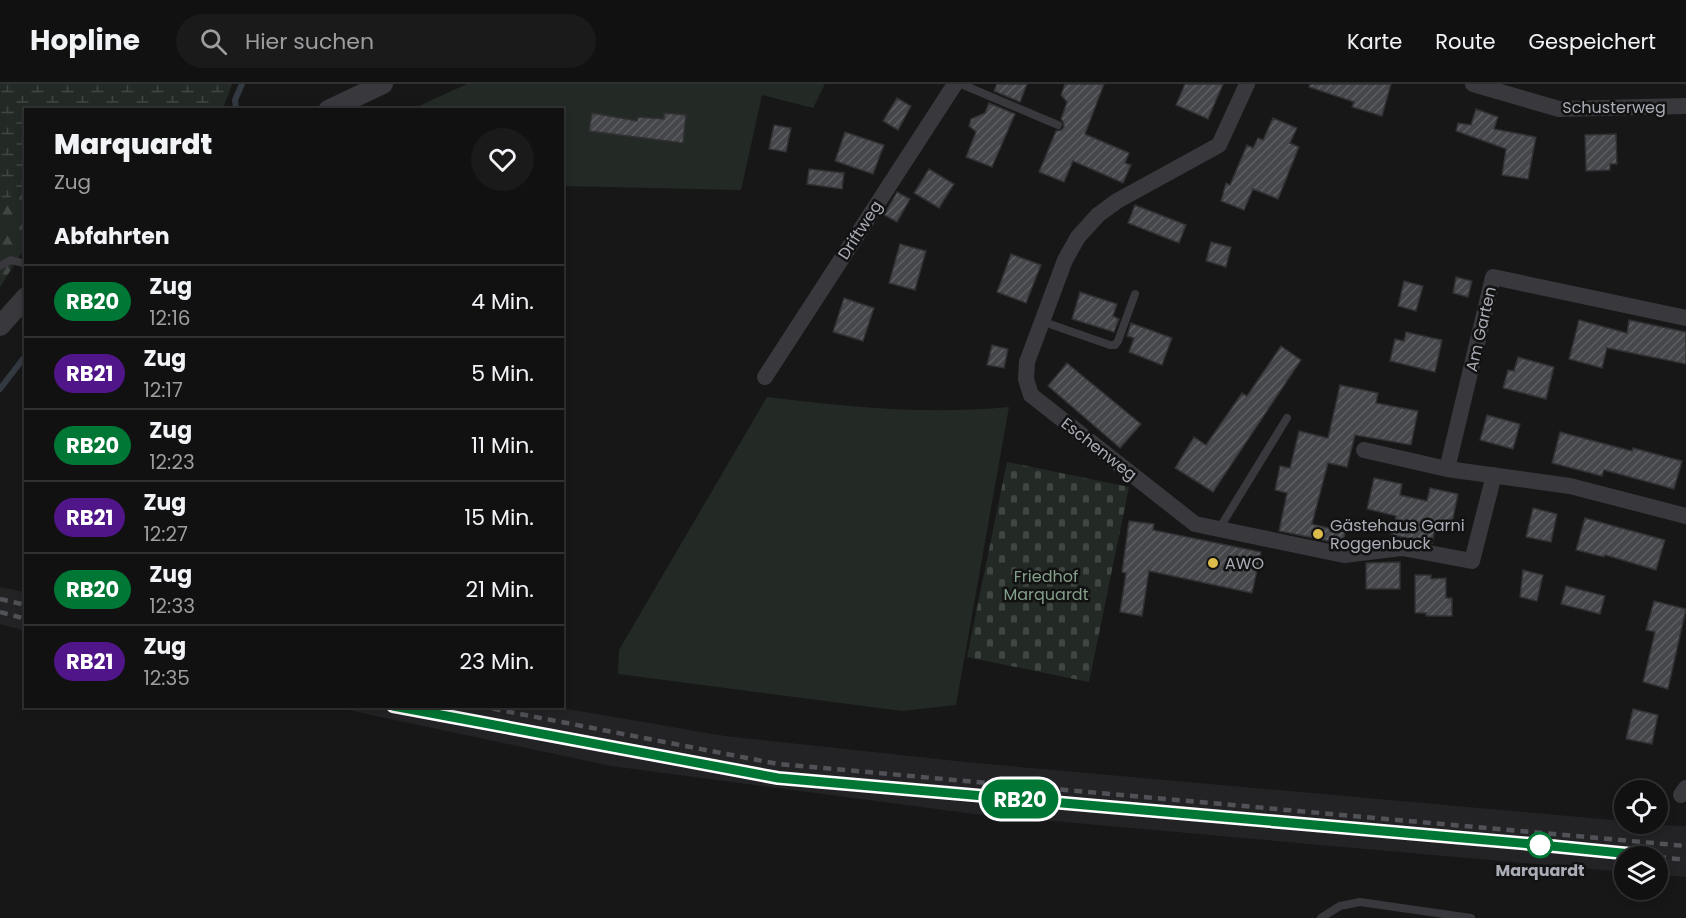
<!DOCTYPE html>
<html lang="de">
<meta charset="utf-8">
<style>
:root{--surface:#111112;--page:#1a1a1b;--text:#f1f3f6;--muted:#9c9d9f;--line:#303132}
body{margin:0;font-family:Poppins,sans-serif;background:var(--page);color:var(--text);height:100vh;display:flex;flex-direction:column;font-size:22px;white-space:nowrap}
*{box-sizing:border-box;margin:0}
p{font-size:20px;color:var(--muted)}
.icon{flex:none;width:33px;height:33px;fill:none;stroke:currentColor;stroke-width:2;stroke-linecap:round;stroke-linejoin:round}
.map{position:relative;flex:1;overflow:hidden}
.panel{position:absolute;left:24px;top:24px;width:540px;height:600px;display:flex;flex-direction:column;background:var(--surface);border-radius:0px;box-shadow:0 3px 9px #0003,0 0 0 2px var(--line)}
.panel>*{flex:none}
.badge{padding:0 12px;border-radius:20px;font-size:21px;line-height:39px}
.tools{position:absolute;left:1614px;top:696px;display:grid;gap:12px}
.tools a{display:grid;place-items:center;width:54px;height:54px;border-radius:50%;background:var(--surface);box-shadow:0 3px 9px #0003,0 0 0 2px var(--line);font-size:30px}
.map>.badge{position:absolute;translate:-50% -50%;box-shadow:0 0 0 3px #fff}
h2{padding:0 30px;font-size:22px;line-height:54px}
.round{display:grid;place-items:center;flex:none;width:63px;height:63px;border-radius:32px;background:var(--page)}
.overview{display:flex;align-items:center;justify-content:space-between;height:102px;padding:0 30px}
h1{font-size:28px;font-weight:800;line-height:45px}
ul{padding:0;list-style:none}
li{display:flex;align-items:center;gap:18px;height:72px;padding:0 30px;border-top:2px solid var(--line)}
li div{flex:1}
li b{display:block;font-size:22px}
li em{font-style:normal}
li .badge{min-width:66px;font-weight:700;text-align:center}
header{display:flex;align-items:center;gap:36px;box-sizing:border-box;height:84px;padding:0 30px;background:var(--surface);border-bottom:2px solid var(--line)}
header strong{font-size:28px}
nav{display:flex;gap:33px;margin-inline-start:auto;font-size:21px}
.search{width:420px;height:54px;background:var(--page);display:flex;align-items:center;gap:15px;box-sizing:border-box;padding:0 21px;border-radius:33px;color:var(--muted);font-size:22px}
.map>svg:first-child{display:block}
</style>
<header>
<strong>Hopline</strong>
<div class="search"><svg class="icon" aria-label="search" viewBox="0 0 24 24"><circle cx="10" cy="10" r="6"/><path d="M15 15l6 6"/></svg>Hier suchen</div>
<nav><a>Karte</a><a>Route</a><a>Gespeichert</a></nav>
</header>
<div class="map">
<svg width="1686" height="834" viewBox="0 0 1686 834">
<defs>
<pattern id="forest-firs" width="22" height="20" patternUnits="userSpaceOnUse" patternTransform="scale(1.5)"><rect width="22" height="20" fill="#232a25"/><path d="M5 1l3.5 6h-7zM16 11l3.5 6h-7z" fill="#404642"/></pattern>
<pattern id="wetland-marsh" width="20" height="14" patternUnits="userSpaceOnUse" patternTransform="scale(1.5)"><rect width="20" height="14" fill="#232a25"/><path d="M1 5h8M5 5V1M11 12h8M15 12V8" fill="none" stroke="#404642"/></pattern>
<pattern id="cemetery-stones" width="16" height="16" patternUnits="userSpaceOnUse" patternTransform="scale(1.5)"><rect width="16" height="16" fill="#232a25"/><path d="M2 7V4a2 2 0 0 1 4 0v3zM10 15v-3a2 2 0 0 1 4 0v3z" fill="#404642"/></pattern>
<pattern id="building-hatch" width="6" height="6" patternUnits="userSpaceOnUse" patternTransform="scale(1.5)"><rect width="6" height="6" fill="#46474a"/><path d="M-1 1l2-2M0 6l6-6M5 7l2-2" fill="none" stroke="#5e5f62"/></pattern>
</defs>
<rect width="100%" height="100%" fill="#171718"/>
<!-- built -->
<path fill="#232325" d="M0 503 25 508V547L0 540Z
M334 623H556L725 652 975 679 1624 737V740L1686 742V793L1658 791V772H1624V788L974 730 611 682Z"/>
<!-- green -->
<path fill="#232a25" d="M467 0H825L813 24 762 11 741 106 563 102 562 26H410Z
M767 313C847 323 929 331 1009 323L956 621 902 627 618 590 619 566Z"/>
<!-- forest -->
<path fill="url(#forest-firs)" d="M25 103V167L21 170 0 203V120Z"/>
<!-- wetland -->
<path fill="url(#wetland-marsh)" d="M0 0H232L223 25 26 26 25 103 0 120Z"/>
<!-- cemetery -->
<path fill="url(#cemetery-stones)" d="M1007 378 1129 403 1089 598 967 573Z"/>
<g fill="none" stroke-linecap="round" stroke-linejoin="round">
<!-- stream -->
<path stroke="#333941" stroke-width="6" d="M236 26 235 16 242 0
M0 305 26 271"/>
</g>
<!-- building -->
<path fill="url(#building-hatch)" stroke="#313134" stroke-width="1.5" d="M997 0H1027L1020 18 994 7Z
M1065 0H1104L1085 50 1129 69 1125 79 1131 81 1123 99 1073 77 1064 98 1039 88 1056 47 1061 46 1064 43 1063 38 1061 35 1067 18 1061 11Z
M1185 0H1223L1208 35 1176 21Z
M1310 0H1391L1382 32 1352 23 1354 18 1309 3Z
M897 14 911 22 898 46 883 37Z
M989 19 1015 30 992 83 966 73 976 48 969 42 971 35 985 29Z
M1476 25 1498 33 1494 45 1536 53 1528 95 1502 91 1506 65 1456 47 1458 39 1471 41Z
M592 29 637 37 638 33 664 35V29L686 31 683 59 589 47Z
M1273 34 1297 44 1290 59 1299 63 1278 115 1253 105 1244 126 1221 117 1226 99 1230 101 1247 61 1253 64 1258 54 1263 56Z
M774 41 791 44 786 68 769 65Z
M845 48 884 61 873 90 835 77Z
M1616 50 1617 80H1610V86L1586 87 1585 51Z
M809 85 844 89 842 105 807 100Z
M929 85 954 100 939 124 914 109Z
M897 108 910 115 897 138 884 131Z
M1135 121 1186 141 1179 159 1128 139Z
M1211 158 1231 163 1226 183 1206 177Z
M900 160 926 167 915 206 889 199Z
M1011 170 1041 181 1026 219 997 208Z
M1456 193 1472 197 1468 213 1453 209Z
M1404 197 1423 202 1416 227 1398 222Z
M1080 208 1117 220 1113 232 1119 235 1114 248 1072 235Z
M844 214 874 224 863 257 833 248Z
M1579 236 1627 249 1629 236 1686 248V280L1607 264 1602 284 1569 275Z
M1131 239 1172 254 1162 281 1129 268 1134 254 1127 252Z
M1406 248 1442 256 1435 288 1390 277 1395 255 1404 257Z
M992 261 1008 265 1004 284 987 281Z
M1281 262 1301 276 1213 408 1175 384 1194 353 1206 361 1242 309 1247 312Z
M1518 273 1554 283 1546 315 1503 304 1508 286 1514 287Z
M1067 279 1141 340 1120 364 1048 302Z
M1340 301 1378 309 1376 319 1418 327 1411 361 1355 351 1347 383 1328 379 1312 440 1345 448 1343 460 1279 447 1287 409 1275 406 1280 382 1290 384 1299 347 1328 354Z
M1487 331 1520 340 1513 365 1480 356Z
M1560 348 1632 367 1633 364 1682 377 1674 405 1604 386 1602 392 1552 379Z
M1374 394 1402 400 1400 411 1427 417 1430 404 1458 410 1451 444 1436 440 1432 459 1391 451 1396 432 1367 425Z
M1533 424 1557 430 1551 458 1526 453Z
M1585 434 1665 456 1656 486 1605 471 1604 473 1576 466Z
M1129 437 1154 440 1153 446 1261 468 1252 509 1149 487 1142 532 1120 528 1126 489 1122 488Z
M1400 478V505H1366V479Z
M1523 486 1543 491 1537 517 1520 513Z
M1415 491H1431V495L1446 494V514H1452V532H1426V529H1415Z
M1566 502 1605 512 1600 530 1561 520Z
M1654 517 1686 525 1668 605 1643 598 1655 548 1646 546Z
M1633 625 1658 631 1652 660 1626 655Z"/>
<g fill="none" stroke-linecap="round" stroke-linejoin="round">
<!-- service -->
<path stroke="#38383d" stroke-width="8" d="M961 0 1058 41
M0 182 11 176 26 180
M1041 237 1110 261H1115L1118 257 1135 210
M1219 445 1287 334
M1321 834 1340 822 1360 818 1471 834"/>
<!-- minor -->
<path stroke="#38383d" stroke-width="16" d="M1247 0 1219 61 1117 117 1098 131 1078 153 1065 176 1027 278 1026 295 1031 311 1195 440 1344 471 1402 464 1472 477 1494 391
M1473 0 1559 25 1686 22
M765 293 955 0
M1364 366 1447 385 1570 402 1686 432
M1447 385 1493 193 1686 234
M1681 711 1686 704"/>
<!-- tertiary -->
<path stroke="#38383d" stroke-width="20" d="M328 26 383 0
M0 242 26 213"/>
<!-- rail -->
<path stroke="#515257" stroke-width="4.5" stroke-dasharray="8 6" stroke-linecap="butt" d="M0 515 26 521
M0 528 26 535
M394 622 778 694 1531 760 1651 772
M479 622 778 680 1686 762
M1658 773 1686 776"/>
</g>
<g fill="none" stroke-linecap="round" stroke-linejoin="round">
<!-- line casing -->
<g stroke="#fff" stroke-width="14">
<path id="line" d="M393 622 778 694 1531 760 1651 772"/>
</g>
<!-- line -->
<use href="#line" stroke="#007734" stroke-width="9"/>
</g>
<!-- markers -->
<g fill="#dcbd4b" stroke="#121213" stroke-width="2">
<circle cx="1318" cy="450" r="6"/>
<circle cx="1213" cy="479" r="6"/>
</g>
<circle fill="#fff" stroke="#007734" stroke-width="3" cx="1540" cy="761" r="12"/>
<g text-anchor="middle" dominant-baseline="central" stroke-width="5" stroke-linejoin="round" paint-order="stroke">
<!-- street labels -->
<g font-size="16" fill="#aaacb6" stroke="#121213">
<text x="1614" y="23">Schusterweg</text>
<text transform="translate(860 146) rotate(-57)">Driftweg</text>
<text transform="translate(1481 245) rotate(-77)">Am Garten</text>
<text transform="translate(1099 365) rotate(38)">Eschenweg</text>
</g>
<!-- poi labels -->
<g font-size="16" fill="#aaacb6" stroke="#121213" text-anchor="start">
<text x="1330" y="441">Gästehaus Garni<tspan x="1330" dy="18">Roggenbuck</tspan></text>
<text x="1225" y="479">AWO</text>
</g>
<!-- park labels -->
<g font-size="16" fill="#849f89" stroke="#121213">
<text x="1046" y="492">Friedhof<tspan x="1046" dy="18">Marquardt</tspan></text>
</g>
<!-- stop labels -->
<g font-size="16" font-weight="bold" fill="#aaacb6" stroke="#121213">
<text x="1540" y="786">Marquardt</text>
</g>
</g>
</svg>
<div class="tools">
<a><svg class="icon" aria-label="locate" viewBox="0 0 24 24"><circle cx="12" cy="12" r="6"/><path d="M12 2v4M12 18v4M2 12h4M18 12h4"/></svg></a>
<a><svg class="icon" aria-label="layers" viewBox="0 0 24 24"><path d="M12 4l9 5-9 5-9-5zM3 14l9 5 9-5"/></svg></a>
</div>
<b class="badge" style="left:1020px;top:715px;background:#007734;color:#fff">RB20</b>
<section class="panel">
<div class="overview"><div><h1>Marquardt</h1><p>Zug</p></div><a class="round"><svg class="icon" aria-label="heart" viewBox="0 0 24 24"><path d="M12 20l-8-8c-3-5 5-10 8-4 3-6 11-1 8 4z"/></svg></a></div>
<h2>Abfahrten</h2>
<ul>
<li><span class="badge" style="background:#007734;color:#fff">RB20</span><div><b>Zug</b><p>12:16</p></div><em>4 Min.</em></li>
<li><span class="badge" style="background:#501689;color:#fff">RB21</span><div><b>Zug</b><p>12:17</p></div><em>5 Min.</em></li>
<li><span class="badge" style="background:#007734;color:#fff">RB20</span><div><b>Zug</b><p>12:23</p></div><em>11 Min.</em></li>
<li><span class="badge" style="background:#501689;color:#fff">RB21</span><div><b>Zug</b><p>12:27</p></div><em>15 Min.</em></li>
<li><span class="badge" style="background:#007734;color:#fff">RB20</span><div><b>Zug</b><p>12:33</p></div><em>21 Min.</em></li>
<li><span class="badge" style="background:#501689;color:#fff">RB21</span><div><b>Zug</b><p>12:35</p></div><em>23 Min.</em></li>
</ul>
</section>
</div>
